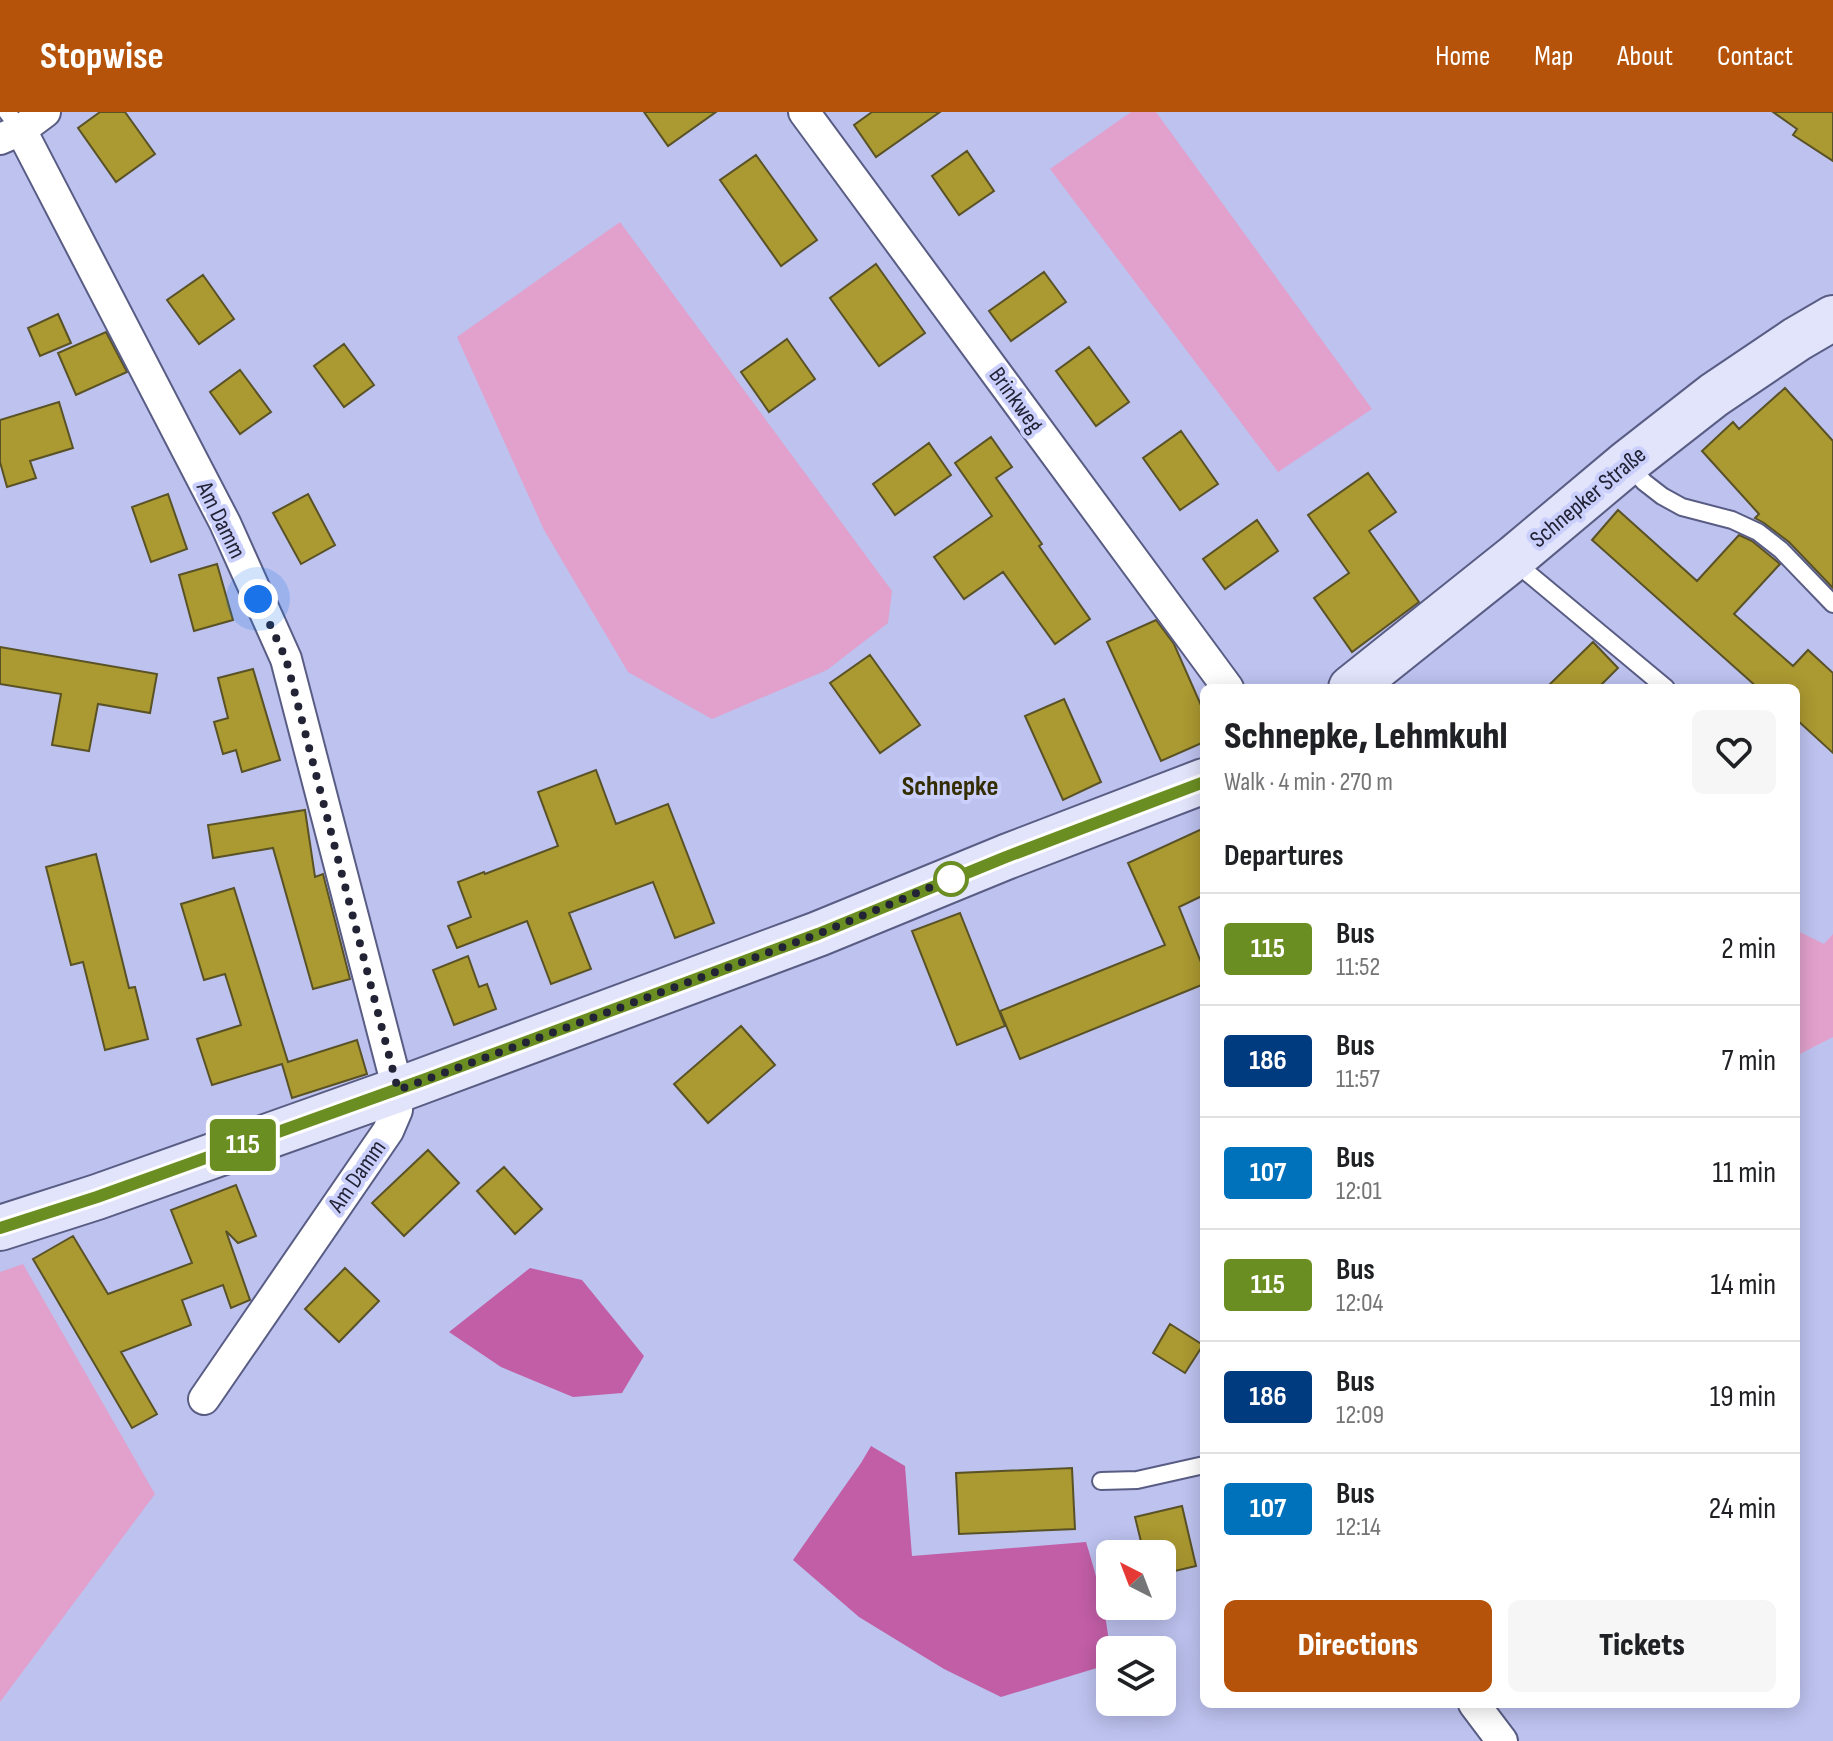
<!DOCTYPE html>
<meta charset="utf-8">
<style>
:root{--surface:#fff;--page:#f6f6f6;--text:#202124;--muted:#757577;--line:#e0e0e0;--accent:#b45309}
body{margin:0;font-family:"Sofia Sans Condensed",sans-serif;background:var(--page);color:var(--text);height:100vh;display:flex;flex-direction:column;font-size:30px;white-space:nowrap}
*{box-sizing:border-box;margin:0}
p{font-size:26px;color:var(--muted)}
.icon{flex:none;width:44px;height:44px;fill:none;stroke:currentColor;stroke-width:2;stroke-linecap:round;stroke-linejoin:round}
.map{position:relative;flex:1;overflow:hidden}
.details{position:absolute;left:1200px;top:572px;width:600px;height:1024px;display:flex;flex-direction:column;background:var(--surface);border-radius:12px;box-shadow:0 4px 20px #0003}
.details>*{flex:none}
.badge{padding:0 16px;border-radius:6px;font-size:28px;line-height:52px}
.needle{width:52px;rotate:318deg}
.fabs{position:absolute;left:1096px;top:1428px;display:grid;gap:16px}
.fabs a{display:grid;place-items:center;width:80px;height:80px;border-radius:12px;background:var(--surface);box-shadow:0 4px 20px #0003;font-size:40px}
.you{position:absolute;width:40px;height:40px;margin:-20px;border:6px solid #fff;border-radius:50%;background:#1a73e8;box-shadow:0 0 0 12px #1a73e833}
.map>.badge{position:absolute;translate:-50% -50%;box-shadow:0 0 0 4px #fff}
h2{padding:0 24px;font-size:30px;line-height:72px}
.round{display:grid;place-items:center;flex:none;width:84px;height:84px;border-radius:12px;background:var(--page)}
.overview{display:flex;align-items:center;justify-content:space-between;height:136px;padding:0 24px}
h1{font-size:38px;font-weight:800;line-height:60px}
.primary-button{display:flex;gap:16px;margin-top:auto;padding:16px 24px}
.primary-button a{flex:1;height:92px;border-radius:12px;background:var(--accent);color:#fff;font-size:32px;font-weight:800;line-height:92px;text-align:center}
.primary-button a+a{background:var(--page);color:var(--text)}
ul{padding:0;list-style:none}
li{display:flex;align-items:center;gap:24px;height:112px;padding:0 24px;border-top:2px solid var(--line)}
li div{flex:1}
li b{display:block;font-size:30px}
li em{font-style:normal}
li .badge{min-width:88px;font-weight:700;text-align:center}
header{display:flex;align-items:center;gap:48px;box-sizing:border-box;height:112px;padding:0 40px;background:var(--accent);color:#fff}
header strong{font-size:38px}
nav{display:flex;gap:44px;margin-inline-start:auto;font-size:28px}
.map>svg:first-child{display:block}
</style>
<header>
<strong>Stopwise</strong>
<nav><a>Home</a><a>Map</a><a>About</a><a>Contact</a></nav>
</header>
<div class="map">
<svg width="1833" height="1629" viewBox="0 0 1833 1629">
<rect width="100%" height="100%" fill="#bdc2ef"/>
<!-- green -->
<path fill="#e1a1cc" d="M1131 0H1156L1372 297 1278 360 1050 57Z
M620 110 892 479 888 511 827 558 712 607 628 560 544 418 457 225Z
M1796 818 1824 832 1833 822V925L1796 944Z
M23 1152 155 1382 0 1590V1160Z"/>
<!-- forest -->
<path fill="#c25ea6" d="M530 1156 582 1168 644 1244 622 1281 573 1285 501 1255 449 1220Z
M871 1334 905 1354 912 1444 1086 1430C1098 1469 1110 1513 1110 1552L1001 1585 944 1557 859 1505 793 1448 861 1351Z"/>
<!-- building -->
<path fill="#ab9931" stroke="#5a5227" stroke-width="2" d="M100 0H125L155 42 116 70 78 16Z
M644 0H716L668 34Z
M872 0H940L876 45 854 13Z
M1773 0H1833V49L1793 23 1797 17Z
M967 39 994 79 959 103 932 64Z
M756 43 817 128 781 154 720 68Z
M876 152 925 221 879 254 830 186Z
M1044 160 1066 190 1011 229 989 199Z
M203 163 234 207 199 232 167 188Z
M58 202 71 231 40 244 28 216Z
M106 220 127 260 76 283 58 241Z
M787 227 815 267 769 300 741 260Z
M344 232 374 273 344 295 314 254Z
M1089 235 1129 290 1096 314 1056 259Z
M240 258 271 300 240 322 210 280Z
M1785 276 1833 329V476L1789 430 1764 411 1755 406 1759 402 1702 339 1733 310 1739 317Z
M59 290 73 336 30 349 36 366 7 375 0 350V308Z
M1181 319 1218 372 1180 398 1143 346Z
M991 325 1012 355 996 366 1042 432 1039 434 1090 507 1055 532 1003 460 964 487 934 445 992 404 955 351Z
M929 331 951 363 895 403 873 372Z
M1368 361 1396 400 1369 419 1419 490 1352 540 1314 486 1349 461 1308 403Z
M168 382 187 437 151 450 132 395Z
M308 382 335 433 301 452 273 401Z
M1618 398 1697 469 1739 423 1752 429 1780 452 1734 502 1793 554 1808 538 1833 561V641L1796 607V576H1758L1592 428Z
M1257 408 1278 439 1225 477 1203 447Z
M217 452 233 508 194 519 179 463Z
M1156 508 1174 532 1204 600V630L1161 649 1107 530Z
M1593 530 1618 556 1598 576H1546Z
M0 535 157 562 150 601 98 592 89 639 52 633 61 582 0 572Z
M870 543 920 613 880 641 830 571Z
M253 557 280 648 242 660 236 638 223 642 214 610 228 606 218 566Z
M1064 587 1101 670 1063 688 1025 604Z
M596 658 616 712 668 692 714 811 675 826 653 770 569 801 591 857 551 872 527 809 457 836 448 814 471 805 458 770 484 760 485 762 558 734 538 680Z
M305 698 315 765 323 762 350 867 313 877 273 736 213 746 208 713Z
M1204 716V783L1179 795 1204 858V872L1020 947 1000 899 1165 833 1128 751Z
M96 742 129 876 135 875 148 927 105 938 83 850 71 853 46 755Z
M234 776 288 950 357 928 367 962 292 986 282 952 212 973 197 927 241 913 225 862 204 868 181 792Z
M960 801 1005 914 957 933 912 819Z
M468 844 479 875 487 872 496 897 454 913 433 858Z
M741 914 775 953 708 1011 674 972Z
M428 1038 459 1071 404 1124 372 1091Z
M504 1055 542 1097 515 1122 477 1079Z
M236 1073 256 1124 238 1131 226 1119 250 1188 231 1196 223 1173 182 1188 191 1213 121 1240 157 1302 132 1316 33 1147 73 1124 108 1182 192 1151 171 1098Z
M345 1156 379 1189 339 1230 305 1197Z
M1170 1212 1203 1233 1185 1261 1153 1241Z
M1072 1356 1075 1417 959 1422 956 1361Z
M1182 1394 1196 1454 1162 1462V1442H1144L1135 1405Z"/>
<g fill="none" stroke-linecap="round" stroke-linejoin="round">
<!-- lane casing -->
<g stroke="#595d84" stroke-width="20">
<path id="lane" d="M7 0 21 18
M1628 352 1644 370 1662 384 1682 395 1732 408 1758 420 1781 438 1833 492
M1516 447 1529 462 1666 576
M1101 1369 1137 1368 1204 1353"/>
</g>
<!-- street casing -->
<g stroke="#595d84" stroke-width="34">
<path id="street" d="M804 0 1228 576
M21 18 225 411 286 547 398 978 397 998 388 1019 204 1287
M0 27 21 18 45 0
M1474 1592 1502 1629"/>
</g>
<!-- secondary casing -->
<g stroke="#595d84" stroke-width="48">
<path id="secondary" d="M1351 576 1515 445 1627 351 1714 283 1797 227 1833 206
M0 1116 97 1085 398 978 818 822 1006 745 1204 669"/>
</g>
<!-- lane -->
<use href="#lane" stroke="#fff" stroke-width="16"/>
<!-- street -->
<use href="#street" stroke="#fff" stroke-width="30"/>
<!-- secondary -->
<use href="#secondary" stroke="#e2e4fc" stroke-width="44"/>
</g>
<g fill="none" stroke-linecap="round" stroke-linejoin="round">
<!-- line casing -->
<g stroke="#fff" stroke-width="18">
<path id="line" d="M0 1116 97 1085 426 967 818 822 1006 745 1204 670"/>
</g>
<!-- line -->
<use href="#line" stroke="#6b8e23" stroke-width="12"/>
<!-- walk -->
<path stroke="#222334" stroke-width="8" stroke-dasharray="0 14.4" d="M258 487 286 547 398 978 818 822 953 766 951 767"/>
</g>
<!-- markers -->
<circle fill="#fff" stroke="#6b8e23" stroke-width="4" cx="951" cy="767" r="16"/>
<g text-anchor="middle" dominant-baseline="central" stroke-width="8" stroke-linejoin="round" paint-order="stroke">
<!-- street labels -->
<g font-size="24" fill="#222334" stroke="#cacffc">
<text transform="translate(1016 288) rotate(54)">Brinkweg</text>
<text transform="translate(1588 385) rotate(-40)">Schnepker Straße</text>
<text transform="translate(221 408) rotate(64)">Am Damm</text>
<text transform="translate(357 1064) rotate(-55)">Am Damm</text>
</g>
<!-- quarter labels -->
<g font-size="28" font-weight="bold" fill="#342d01" stroke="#cacffc">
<text x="950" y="674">Schnepke</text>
</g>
</g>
</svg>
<div class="fabs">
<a><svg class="needle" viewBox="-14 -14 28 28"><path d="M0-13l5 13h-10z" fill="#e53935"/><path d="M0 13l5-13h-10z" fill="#757577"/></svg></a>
<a><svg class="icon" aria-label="layers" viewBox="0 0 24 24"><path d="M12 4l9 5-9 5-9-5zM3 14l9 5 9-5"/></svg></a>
</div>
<div class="you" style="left:258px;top:487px"></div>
<b class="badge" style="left:243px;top:1033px;background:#6b8e23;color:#fff">115</b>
<section class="details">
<div class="overview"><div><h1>Schnepke, Lehmkuhl</h1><p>Walk · 4 min · 270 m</p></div><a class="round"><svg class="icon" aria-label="heart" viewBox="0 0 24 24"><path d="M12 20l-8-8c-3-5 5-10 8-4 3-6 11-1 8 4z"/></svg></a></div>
<h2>Departures</h2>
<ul>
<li><span class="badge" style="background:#6b8e23;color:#fff">115</span><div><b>Bus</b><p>11:52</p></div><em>2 min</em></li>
<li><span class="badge" style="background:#003b80;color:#fff">186</span><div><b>Bus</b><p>11:57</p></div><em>7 min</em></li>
<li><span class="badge" style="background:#0072bc;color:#fff">107</span><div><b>Bus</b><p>12:01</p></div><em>11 min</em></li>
<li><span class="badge" style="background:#6b8e23;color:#fff">115</span><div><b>Bus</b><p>12:04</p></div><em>14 min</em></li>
<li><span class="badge" style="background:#003b80;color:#fff">186</span><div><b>Bus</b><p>12:09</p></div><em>19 min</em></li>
<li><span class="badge" style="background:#0072bc;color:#fff">107</span><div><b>Bus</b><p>12:14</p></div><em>24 min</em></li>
</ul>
<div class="primary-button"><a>Directions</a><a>Tickets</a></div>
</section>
</div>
